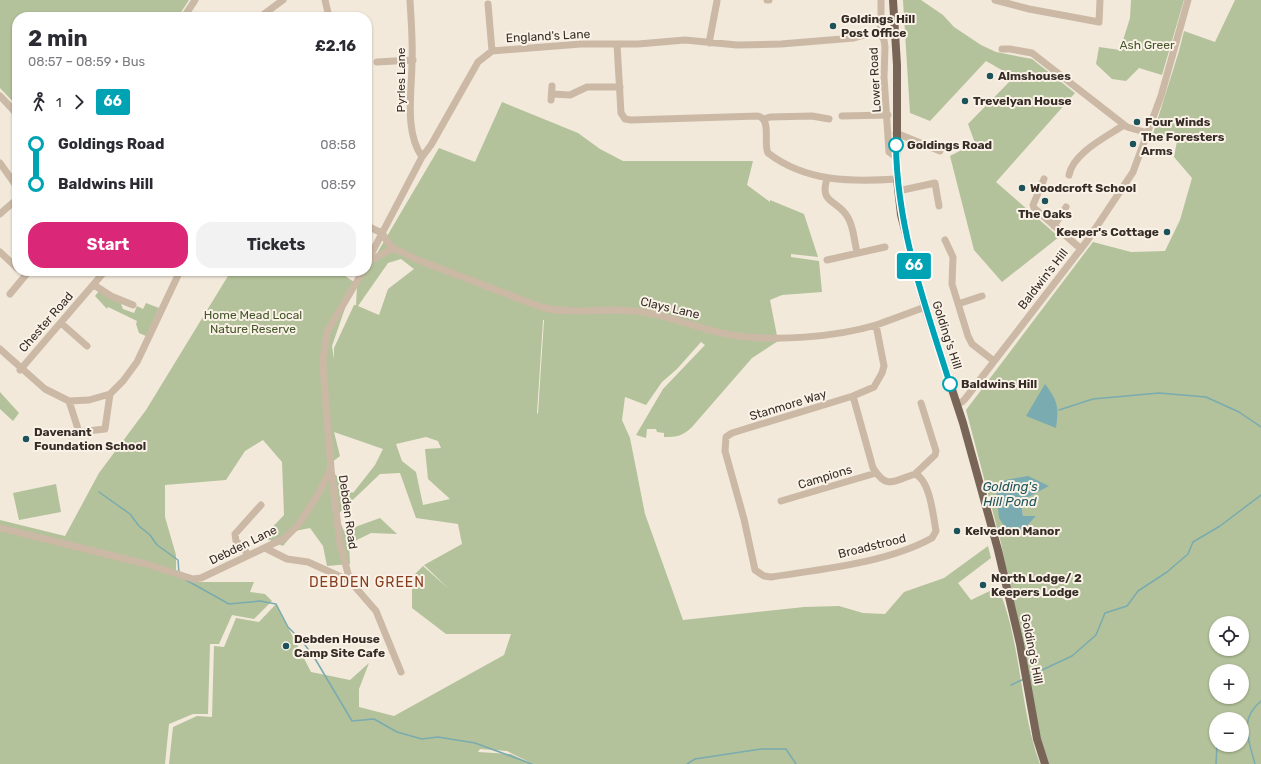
<!DOCTYPE html>
<meta charset="utf-8">
<style>
:root{--surface:#fff;--page:#f2f2f3;--text:#2b2b33;--muted:#7c7c81;--accent:#db2777}
body{margin:0;font-family:Rubik,sans-serif;background:var(--page);color:var(--text);height:100vh;display:flex;flex-direction:column;font-size:15px;white-space:nowrap}
*{box-sizing:border-box;margin:0}
p{font-size:13px;color:var(--muted)}
.icon{flex:none;width:22px;height:22px;fill:none;stroke:currentColor;stroke-width:2;stroke-linecap:round;stroke-linejoin:round}
.map{position:relative;flex:1;overflow:hidden}
.panel{position:absolute;left:12px;top:12px;width:360px;height:264px;display:flex;flex-direction:column;background:var(--surface);border-radius:16px;box-shadow:0 1px 3px #0004}
.panel>*{flex:none}
.badge{padding:0 8px;border-radius:3px;font-size:14px;line-height:26px}
.buttons{position:absolute;left:1209px;top:616px;display:grid;gap:8px}
.buttons a{display:grid;place-items:center;width:40px;height:40px;border-radius:50%;background:var(--surface);box-shadow:0 1px 3px #0004;font-size:20px}
.map>.badge{position:absolute;translate:-50% -50%;box-shadow:0 0 0 2px #fff}
.legs{display:flex;align-items:center;gap:6px;height:44px;padding:0 16px;font-size:13px}
.legs p{margin-inline-start:auto}
.overview{display:flex;align-items:center;justify-content:space-between;height:68px;padding:0 16px}
h1{font-size:22px;font-weight:700;line-height:30px}
.cta{display:flex;gap:8px;margin-top:auto;padding:8px 16px}
.cta a{flex:1;height:46px;border-radius:16px;background:var(--accent);color:#fff;font-size:16px;font-weight:700;line-height:46px;text-align:center}
.cta a+a{background:var(--page);color:var(--text)}
ul{padding:0 16px;list-style:none}
li{display:flex;align-items:center;gap:14px;height:40px;font-size:15px}
li i{display:grid;place-items:center;width:6px;height:100%;margin:0 5px;background:currentColor}
li i::after{content:'';width:10px;height:10px;margin:-5px;border:3px solid;border-radius:50%;background:var(--surface)}
li p{margin-inline-start:auto}
li:first-child i{background:linear-gradient(#0000 50%,currentColor 0)}
li:last-child i{background:linear-gradient(currentColor 50%,#0000 0)}
.map>svg:first-child{display:block}
</style>
<div class="map">
<svg width="1261" height="764" viewBox="0 0 1261 764">
<rect width="100%" height="100%" fill="#f2e9db"/>
<!-- green -->
<path fill="#b3c29a" fill-rule="evenodd" d="M0 0H189L178 17H17V106L0 88Z
M903 0H921L943 15 954 27 981 45 996 52 1032 59 1075 93 996 182 1059 237 1002 282 974 250 950 156 975 143 968 124 1014 77 986 61 930 121 910 113Z
M1131 0H1184L1162 75 1139 68 1126 81 1112 79 1096 64 1099 47 1120 50 1130 18Z
M1235 0H1261V764H1049L1037 727 1001 543 966 410 1093 242 1131 252 1165 251 1180 220 1192 178 1174 157 1177 141 1153 134 1179 51 1184 31 1215 42ZM1005 480 1048 486 1021 501 1023 516H1036L1027 526ZM1216 623H1242V649H1216ZM1216 671H1242V697H1216ZM1216 719H1242V745H1216Z
M502 102 578 133 600 149 623 161H753L747 185 770 202V200L804 214 818 257 791 254V257L819 261 822 292 782 295 770 300 778 341 752 358 692 427C683 436 677 437 664 437V433L657 432 656 429H647L646 438 636 435 663 389 705 345 701 342 677 369 662 382 646 405 625 397 622 420 630 438 645 514 683 620 804 607 839 606 863 613 885 614 904 592 944 578 988 546 991 558 958 583 971 600 998 587C1022 644 1019 707 1040 764H533L507 751 480 749 478 752 511 754 532 764H169L173 727 197 716 212 717 214 646 224 647 236 618 259 622 276 604 311 672 350 680 369 663 359 689V707L394 716 504 655 511 634H446L412 608V577L423 566 450 590 424 565 462 544 458 524 416 518 400 473 380 474 337 515 344 531 380 518 397 534 371 533 349 544 350 564 327 566 323 546 310 528 295 531 283 546 263 537 284 515 282 462 263 440 245 451 226 480 165 485V517L176 555V574L196 582H254L250 592 265 594 272 601 254 619 232 615 219 644H210L208 714H193L169 724 165 764H0V520L65 536 99 473 146 410 231 271H338L354 282 332 346 334 359V348L354 305H356L357 287 439 148 475 162ZM401 259 414 269 388 289 379 315 358 306 388 263ZM543 320H544L538 414 537 413ZM334 432 383 449 375 465 353 493 327 466 340 456ZM426 437 438 441 441 448 425 449 428 479 450 499 423 505 416 472 402 461 396 444Z
M99 291 120 301 123 309 134 313 137 306 143 309 146 303 159 308 146 336 139 333 136 324 137 321 108 307 107 309 95 296Z
M0 392 19 413 13 421 0 409Z
M56 484 61 512 19 520 13 493Z"/>
<!-- water -->
<path fill="#79abb0" d="M1045 384C1058 401 1059 407 1056 428L1026 416Z
M1028 476 1049 486 1021 501 1023 516H1036L1027 526V533L1011 536 999 518 996 488 1005 480Z"/>
<g fill="none" stroke-linecap="round" stroke-linejoin="round">
<!-- stream -->
<path stroke="#79abb0" stroke-width="1.5" d="M1059 410 1093 399 1159 393 1206 397 1239 412 1261 427
M99 492 130 514 139 526 150 535 157 545 178 560 179 573
M186 580 229 604 260 601 276 604 288 627 302 641 314 657 352 721 374 719 397 732 422 739 438 737 475 743 532 764
M1029 676 1072 656 1096 635 1105 613 1127 606 1138 591 1167 572 1188 554 1193 542 1220 526 1261 495
M1011 685 1024 679
M687 764 695 759 761 749H786L796 764
M1216 764 1217 745
M1255 764C1249 740 1238 720 1261 701"/>
<!-- minor -->
<path stroke="#cbb9a6" stroke-width="7" d="M325 0 329 17
M410 0C411 20 413 41 412 61 412 92 404 131 422 157
M767 0H769
M881 0V26L879 31 884 40 885 47 884 77 889 152 896 157
M995 0 1029 9 1099 22 1100 0
M488 4 492 51
M184 17 195 0
M260 17 283 0
M709 43 717 1
M617 44 621 113 625 119 631 120 758 116C772 120 763 143 768 153 806 182 851 182 897 179
M1002 49H1010L1032 53 1127 127 1148 133
M377 62 413 60
M552 94 570 95 587 87H620
M0 96 17 114
M551 100 552 86
M842 116 888 115
M764 119 770 117 812 116 829 119
M896 133 940 151
M0 163 17 187
M1069 175C1073 153 1106 137 1124 125
M827 179C819 203 837 200 847 216 854 226 854 241 857 252
M1044 179 1033 205 1034 208 1081 249
M898 191 935 183 939 206
M0 214 17 199
M367 226 382 233 389 244 393 248 418 260 541 307C572 315 603 308 635 311 668 314 699 330 732 335 774 342 836 337 876 325 893 319 909 313 925 307
M1054 226 1066 207
M945 240 953 257 952 284 968 336 972 344 994 361
M0 252 17 268
M827 260 885 247
M367 262 422 157 431 145 478 62 492 51 581 44H638L685 40 737 45 781 44 854 38 879 31
M368 262 393 248
M94 285 111 296 133 305
M10 294 29 271
M958 304 982 296
M61 323 87 346
M0 349 45 389 69 401 89 400 110 394 123 381 137 362 180 271
M20 370 105 271
M853 396 873 468C887 490 893 481 915 474 930 480 933 515 936 531L932 538C887 563 822 569 771 577L764 576 755 570 744 519 725 451 726 437 732 433 853 396 874 387 882 373 884 366 876 325
M69 401 79 432 105 429 110 394
M956 403 962 402 965 399 1087 241 1133 172 1161 96 1188 0
M331 469 340 544 350 581
M915 474 935 455 936 451 921 403
M781 501 876 473
M0 528 146 564 193 579 201 578 285 538 299 524 319 493 331 468 324 379 323 359 327 332 363 271
M265 548 287 559 308 562 350 581 376 611 401 672
M248 555 243 547 236 541 235 534 261 505"/>
<!-- major -->
<path stroke="#796558" stroke-width="8" d="M893 0 897 65V179L901 215 925 307 963 423 998 550 1020 644 1037 739 1045 764"/>
</g>
<g fill="none" stroke-linecap="round" stroke-linejoin="round">
<!-- line-1 casing -->
<g stroke="#fff" stroke-width="9">
<path id="line-1" d="M896 145C897 229 925 305 950 384"/>
</g>
<!-- line-1 -->
<use href="#line-1" stroke="#00a3b4" stroke-width="6"/>
</g>
<!-- markers -->
<g fill="#1c525a" stroke="#faf2e7" stroke-width="1.5">
<circle cx="833" cy="26" r="4"/>
<circle cx="990" cy="76" r="4"/>
<circle cx="965" cy="101" r="4"/>
<circle cx="1137" cy="122" r="4"/>
<circle cx="1133" cy="144" r="4"/>
<circle cx="1022" cy="188" r="4"/>
<circle cx="1045" cy="201" r="4"/>
<circle cx="1167" cy="232" r="4"/>
<circle cx="26" cy="439" r="4"/>
<circle cx="957" cy="531" r="4"/>
<circle cx="983" cy="585" r="4"/>
<circle cx="286" cy="646" r="4"/>
</g>
<g fill="#fff" stroke="#00a3b4" stroke-width="2">
<circle cx="896" cy="145" r="7"/>
<circle cx="950" cy="384" r="7"/>
</g>
<g text-anchor="middle" dominant-baseline="central" stroke-width="4" stroke-linejoin="round" paint-order="stroke">
<!-- poi labels -->
<g font-size="12" font-weight="bold" fill="#372d27" stroke="#faf2e7" text-anchor="start">
<text x="841" y="19">Goldings Hill<tspan x="841" dy="14">Post Office</tspan></text>
<text x="998" y="76">Almshouses</text>
<text x="973" y="101">Trevelyan House</text>
<text x="1145" y="122">Four Winds</text>
<text x="1141" y="137">The Foresters<tspan x="1141" dy="14">Arms</tspan></text>
<text x="1030" y="188">Woodcroft School</text>
<text x="1045" y="214" text-anchor="middle">The Oaks</text>
<text x="1159" y="232" text-anchor="end">Keeper's Cottage</text>
<text x="34" y="432">Davenant<tspan x="34" dy="14">Foundation School</tspan></text>
<text x="965" y="531">Kelvedon Manor</text>
<text x="991" y="578">North Lodge/ 2<tspan x="991" dy="14">Keepers Lodge</tspan></text>
<text x="294" y="639">Debden House<tspan x="294" dy="14">Camp Site Cafe</tspan></text>
</g>
<!-- street labels -->
<g font-size="12" fill="#372d27" stroke="#faf2e7">
<text transform="translate(548 36) rotate(-3)">England's Lane</text>
<text transform="translate(401 80) rotate(-90)">Pyrles Lane</text>
<text transform="translate(875 80) rotate(-93)">Lower Road</text>
<text transform="translate(1043 279) rotate(-52)">Baldwin's Hill</text>
<text transform="translate(670 308) rotate(13)">Clays Lane</text>
<text transform="translate(46 322) rotate(-49)">Chester Road</text>
<text transform="translate(947 335) rotate(72)">Golding's Hill</text>
<text transform="translate(788 405) rotate(-17)">Stanmore Way</text>
<text transform="translate(825 477) rotate(-17)">Campions</text>
<text transform="translate(348 512) rotate(82)">Debden Road</text>
<text transform="translate(243 545) rotate(-26)">Debden Lane</text>
<text transform="translate(872 546) rotate(-14)">Broadstrood</text>
<text transform="translate(1032 649) rotate(79)">Golding's Hill</text>
</g>
<!-- park labels -->
<g font-size="12" fill="#44562a" stroke="#faf2e7">
<text x="1147" y="45">Ash Greer</text>
<text x="253" y="315">Home Mead Local<tspan x="253" dy="14">Nature Reserve</tspan></text>
</g>
<!-- stop labels -->
<g font-size="12" font-weight="bold" fill="#372d27" stroke="#faf2e7" text-anchor="start">
<text x="907" y="145">Goldings Road</text>
<text x="961" y="384">Baldwins Hill</text>
</g>
<!-- water labels -->
<g font-size="13" font-style="italic" fill="#1c525a" stroke="#faf2e7">
<text x="1010" y="486">Golding's<tspan x="1010" dy="15">Hill Pond</tspan></text>
</g>
<!-- quarter labels -->
<g font-size="14" letter-spacing="1" fill="#883d1e" stroke="#faf2e7">
<text x="367" y="582">DEBDEN GREEN</text>
</g>
</g>
</svg>
<div class="buttons">
<a><svg class="icon" aria-label="locate" viewBox="0 0 24 24"><circle cx="12" cy="12" r="6"/><path d="M12 2v4M12 18v4M2 12h4M18 12h4"/></svg></a>
<a>+</a>
<a>−</a>
</div>
<b class="badge" style="left:914px;top:266px;background:#00a3b4;color:#fff">66</b>
<section class="panel">
<div class="overview"><div><h1>2 min</h1><p>08:57 – 08:59 · Bus</p></div><b>£2.16</b></div>
<div class="legs"><svg class="icon" aria-label="walk" viewBox="0 0 24 24"><circle cx="13" cy="4" r="2"/><path d="M13 8l-2 6 4 7M11 14l-3 7M7 12l3-4h3l4 4"/></svg>1<svg class="icon" aria-label="forward" viewBox="0 0 24 24"><path d="M9 5l7 7-7 7"/></svg><b class="badge" style="background:#00a3b4;color:#fff">66</b></div>
<ul>
<li><i style="color:#00a3b4"></i><b>Goldings Road</b><p>08:58</p></li>
<li><i style="color:#00a3b4"></i><b>Baldwins Hill</b><p>08:59</p></li>
</ul>
<div class="cta"><a>Start</a><a>Tickets</a></div>
</section>
</div>
